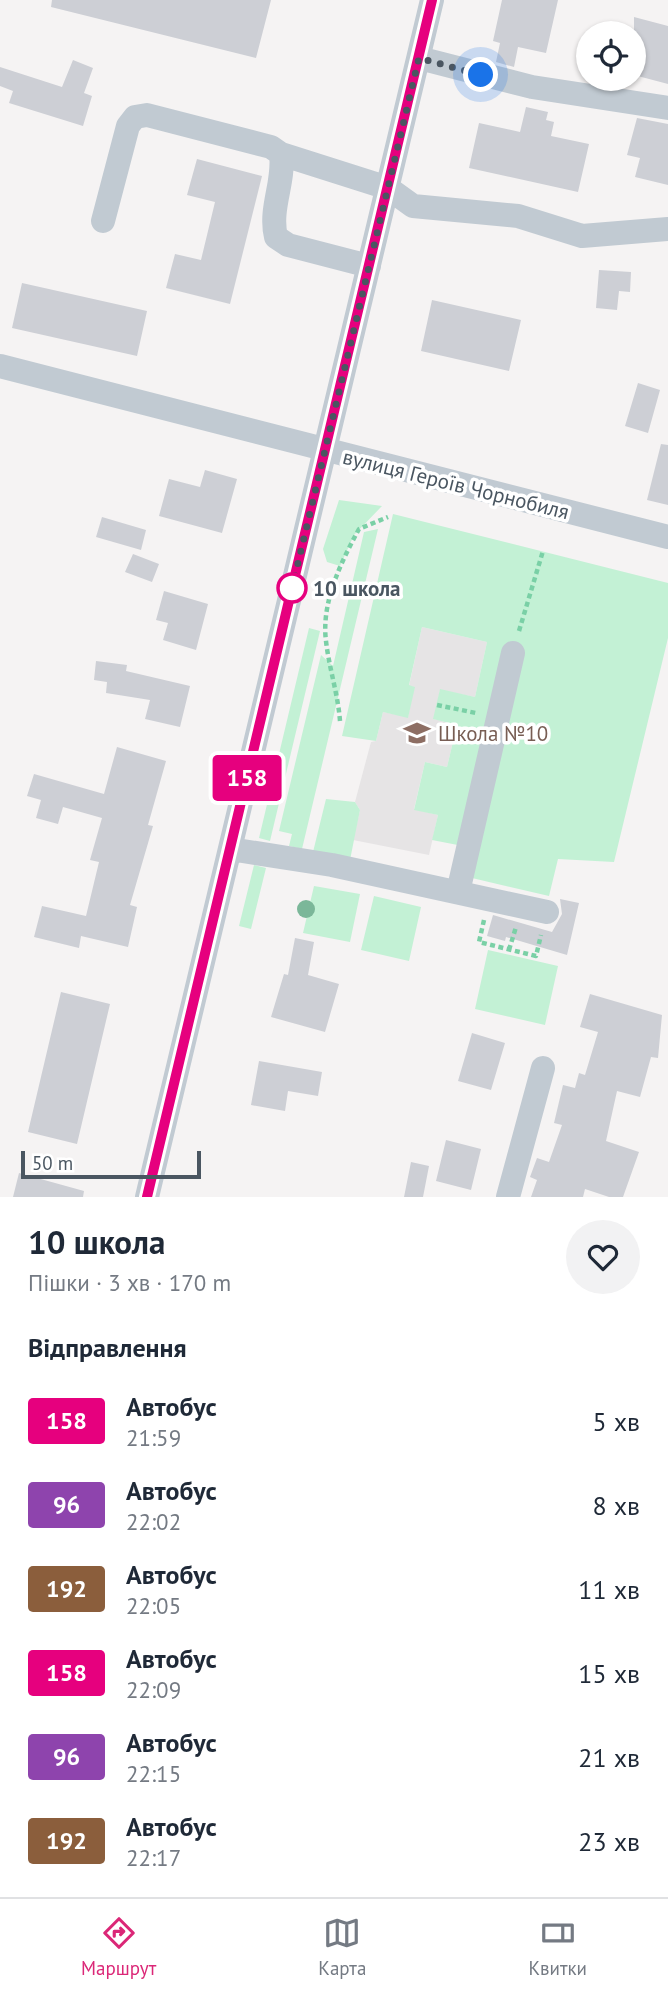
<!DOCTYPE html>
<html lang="uk">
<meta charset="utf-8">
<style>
:root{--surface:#fff;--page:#f2f2f3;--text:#1f2937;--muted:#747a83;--line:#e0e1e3;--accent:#db2777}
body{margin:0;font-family:"PT Sans",sans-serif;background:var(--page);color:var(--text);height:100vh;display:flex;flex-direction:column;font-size:26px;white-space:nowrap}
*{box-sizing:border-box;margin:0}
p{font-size:23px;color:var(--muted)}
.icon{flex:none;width:38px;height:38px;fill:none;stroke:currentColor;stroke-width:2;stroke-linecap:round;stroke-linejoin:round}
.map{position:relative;height:1197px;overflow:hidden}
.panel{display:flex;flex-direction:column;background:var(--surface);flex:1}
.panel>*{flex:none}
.badge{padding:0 14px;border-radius:5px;font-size:24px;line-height:46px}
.fabs{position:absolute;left:576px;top:21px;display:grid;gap:14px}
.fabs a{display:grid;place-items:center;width:70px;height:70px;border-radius:50%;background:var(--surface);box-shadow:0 2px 5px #0004;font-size:35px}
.scale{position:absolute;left:21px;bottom:18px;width:180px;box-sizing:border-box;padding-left:7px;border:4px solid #4a5661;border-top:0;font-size:19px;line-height:24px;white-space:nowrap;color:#4a5661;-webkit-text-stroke:5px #fff;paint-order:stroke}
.you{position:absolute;width:35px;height:35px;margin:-18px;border:5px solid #fff;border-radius:50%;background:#1a73e8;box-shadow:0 0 0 10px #1a73e833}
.map>.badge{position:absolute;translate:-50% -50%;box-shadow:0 0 0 4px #fff}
h2{padding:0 28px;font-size:26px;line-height:63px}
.round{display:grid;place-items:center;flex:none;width:74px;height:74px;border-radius:37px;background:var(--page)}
.head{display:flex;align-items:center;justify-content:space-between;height:119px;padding:0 28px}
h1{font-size:33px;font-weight:700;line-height:52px}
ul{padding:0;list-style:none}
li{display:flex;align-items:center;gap:21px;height:84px;padding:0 28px}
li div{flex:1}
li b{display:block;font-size:26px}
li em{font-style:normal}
li .badge{min-width:77px;font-weight:700;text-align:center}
.tab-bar{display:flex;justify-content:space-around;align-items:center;height:98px;border-top:2px solid var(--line);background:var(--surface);font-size:19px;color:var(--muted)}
.tab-bar a{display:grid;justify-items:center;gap:4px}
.tab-bar .on{color:var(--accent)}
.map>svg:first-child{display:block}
</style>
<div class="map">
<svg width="668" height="1197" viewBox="0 0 668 1197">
<rect width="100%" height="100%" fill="#f5f3f3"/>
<!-- education -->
<path fill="#e6e4e5" d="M422 627 487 642 475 697 440 690 434 719 457 725 447 767 425 762 414 809 438 815 429 855 353 840 360 810 355 802 371 742 376 741 383 712 408 717 414 687 409 686Z"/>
<!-- green -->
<path fill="#c3f1d5" d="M339 500 382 506 354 535 340 566 327 562 323 549Z
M393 514 668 583V638L614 862 558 859 549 896 472 878 468 847 432 840 438 815 414 810 425 762 447 767 457 725 433 719 440 689 475 697 487 642 422 627 409 685 415 687 408 718 383 712 376 741 342 736Z
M378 529 302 849 289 846 292 834 279 831 321 655 333 666 364 532Z
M309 628 320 631 270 841 259 838Z
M326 799 355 802 360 810 350 860 313 852Z
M254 865 266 868 251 929 239 926Z
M314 886 360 894 350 942 303 933Z
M374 896 421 907 409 961 361 950Z
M488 950 558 966 545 1025 475 1009Z"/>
<!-- building -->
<path fill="#cdcfd5" d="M52 0H271L256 58 51 7Z
M502 0H558L546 53 518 47 514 67 496 62 500 43 493 41Z
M634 17 668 26V84L634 75Z
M73 60 93 68 84 93 92 96 83 126 9 103 13 91 0 86V67L62 87Z
M526 107 548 112 546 120 554 122 551 136 589 144 578 192 469 168 479 123 520 132Z
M637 118 668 124V185L635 177 640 158 627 155Z
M197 159 262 176 230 304 166 288 175 254 201 260 215 202 187 195Z
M599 270 631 272 630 292 619 291 617 310 596 308Z
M22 283 147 311 137 356 12 328Z
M432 300 521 320 509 371 421 351Z
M638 383 660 390 648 433 625 426Z
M661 444 668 445V505L647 500Z
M205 470 237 479 222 533 159 516 169 479 200 487Z
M102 517 146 530 141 550 96 537Z
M133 554 159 564 152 582 125 572Z
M164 591 208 604 196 650 163 640 168 623 156 620Z
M96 661 127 665 126 671 190 686 180 727 145 719 150 700 106 693 107 682 94 680Z
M117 747 166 761 148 825 153 826 130 905 137 907 128 947 81 936 79 948 34 937 42 906 86 916 99 862 90 860 102 818 63 807 58 824 36 818 41 800 27 796 34 774 104 794Z
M560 899 579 903 567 955 506 937 505 941 487 936 493 915 552 932 562 914Z
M295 938 314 942 308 975 339 984 325 1032 271 1017 284 974 288 975Z
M61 992 110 1004 77 1144 28 1132Z
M590 994 662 1015 658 1058 651 1057 640 1097 617 1091 606 1141 639 1152 623 1197H609L585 1189 583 1197H531L537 1180 530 1177 537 1158 549 1162 562 1125 554 1123 563 1085 575 1088 579 1073 585 1075 598 1032 580 1027Z
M472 1033 505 1043 491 1090 458 1081Z
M259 1061 322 1072 318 1096 288 1091 285 1111 251 1105Z
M446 1140 481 1149 471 1190 436 1181Z
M411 1162 429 1166 423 1197H404Z
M19 1173 84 1191 83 1197H13Z"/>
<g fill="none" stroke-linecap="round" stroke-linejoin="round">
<!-- path -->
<path stroke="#7ad0a6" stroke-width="4.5" stroke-dasharray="5 3.5" stroke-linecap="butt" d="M519 631 543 551
M437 705 476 713
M340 721C338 694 329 668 326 641 321 603 341 562 359 529L388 517
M484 920 479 942 536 956 541 935
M509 950 516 927"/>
<!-- minor -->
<path stroke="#c1cad2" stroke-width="24" d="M419 58 532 87 668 108
M281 154 388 188 413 206 518 216 582 236 668 229
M103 221 128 126 135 117 147 115 271 147 281 154C285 182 269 208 276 237L288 245 369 266
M0 366 668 537
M230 849 332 865 547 912
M458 892 513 653
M147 1197 432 0
M508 1197 543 1068"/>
</g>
<!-- trees -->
<circle fill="#7bb799" cx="306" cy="909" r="9"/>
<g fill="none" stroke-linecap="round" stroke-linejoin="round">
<!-- line casing -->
<g stroke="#fff" stroke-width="16">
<path id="line" d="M147 1197 432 0"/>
</g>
<!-- line -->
<use href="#line" stroke="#e6007e" stroke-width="10"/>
<!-- walk -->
<path stroke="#4a5661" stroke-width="7" stroke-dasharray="0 12.6" d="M292 588 419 58 481 75"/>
</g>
<!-- icons -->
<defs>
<g id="school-bare" transform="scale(2.1)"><path d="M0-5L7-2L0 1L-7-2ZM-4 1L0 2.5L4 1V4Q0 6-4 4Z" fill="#8d6e63" stroke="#fff" stroke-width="2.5" paint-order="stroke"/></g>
</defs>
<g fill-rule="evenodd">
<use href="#school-bare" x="417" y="733"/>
</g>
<!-- markers -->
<circle fill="#fff" stroke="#e6007e" stroke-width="3.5" cx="292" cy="588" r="14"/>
<g text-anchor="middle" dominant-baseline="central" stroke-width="7" stroke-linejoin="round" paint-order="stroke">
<!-- street labels -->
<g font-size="21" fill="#4a5661" stroke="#fff">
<text transform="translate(456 484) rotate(14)">вулиця Героїв Чорнобиля</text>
</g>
<!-- stop labels -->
<g font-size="21" font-weight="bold" fill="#4a5661" stroke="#fff" text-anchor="start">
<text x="313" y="588">10 школа</text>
</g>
<!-- education labels -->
<g font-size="21" fill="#785e54" stroke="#fff" text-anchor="start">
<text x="438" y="733">Школа №10</text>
</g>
</g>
</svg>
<div class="fabs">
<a><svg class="icon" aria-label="locate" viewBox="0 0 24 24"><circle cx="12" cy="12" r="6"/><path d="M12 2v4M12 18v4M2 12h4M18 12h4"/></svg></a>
</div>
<div class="scale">50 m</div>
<div class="you" style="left:481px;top:75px"></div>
<b class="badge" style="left:247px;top:778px;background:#e6007e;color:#fff">158</b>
</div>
<section class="panel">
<div class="head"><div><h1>10 школа</h1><p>Пішки · 3 хв · 170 m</p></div><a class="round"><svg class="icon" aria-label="heart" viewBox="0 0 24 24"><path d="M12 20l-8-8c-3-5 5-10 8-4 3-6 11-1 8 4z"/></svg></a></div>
<h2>Відправлення</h2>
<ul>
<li><span class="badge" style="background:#e6007e;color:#fff">158</span><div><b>Автобус</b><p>21:59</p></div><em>5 хв</em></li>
<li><span class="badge" style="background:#8e44ad;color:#fff">96</span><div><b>Автобус</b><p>22:02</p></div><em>8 хв</em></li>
<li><span class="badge" style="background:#8b5e3c;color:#fff">192</span><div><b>Автобус</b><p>22:05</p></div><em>11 хв</em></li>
<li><span class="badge" style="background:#e6007e;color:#fff">158</span><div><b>Автобус</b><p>22:09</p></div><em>15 хв</em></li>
<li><span class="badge" style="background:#8e44ad;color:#fff">96</span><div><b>Автобус</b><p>22:15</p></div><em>21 хв</em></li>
<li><span class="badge" style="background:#8b5e3c;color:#fff">192</span><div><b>Автобус</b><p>22:17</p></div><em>23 хв</em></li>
</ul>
</section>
<nav class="tab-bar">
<a class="on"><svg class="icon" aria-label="directions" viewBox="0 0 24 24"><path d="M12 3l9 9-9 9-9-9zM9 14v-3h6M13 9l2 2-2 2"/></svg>Маршрут</a>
<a><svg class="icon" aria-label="map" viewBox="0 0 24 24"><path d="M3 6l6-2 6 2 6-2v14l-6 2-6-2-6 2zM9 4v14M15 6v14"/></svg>Карта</a>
<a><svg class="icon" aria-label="tickets" viewBox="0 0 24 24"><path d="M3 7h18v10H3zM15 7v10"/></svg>Квитки</a>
</nav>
